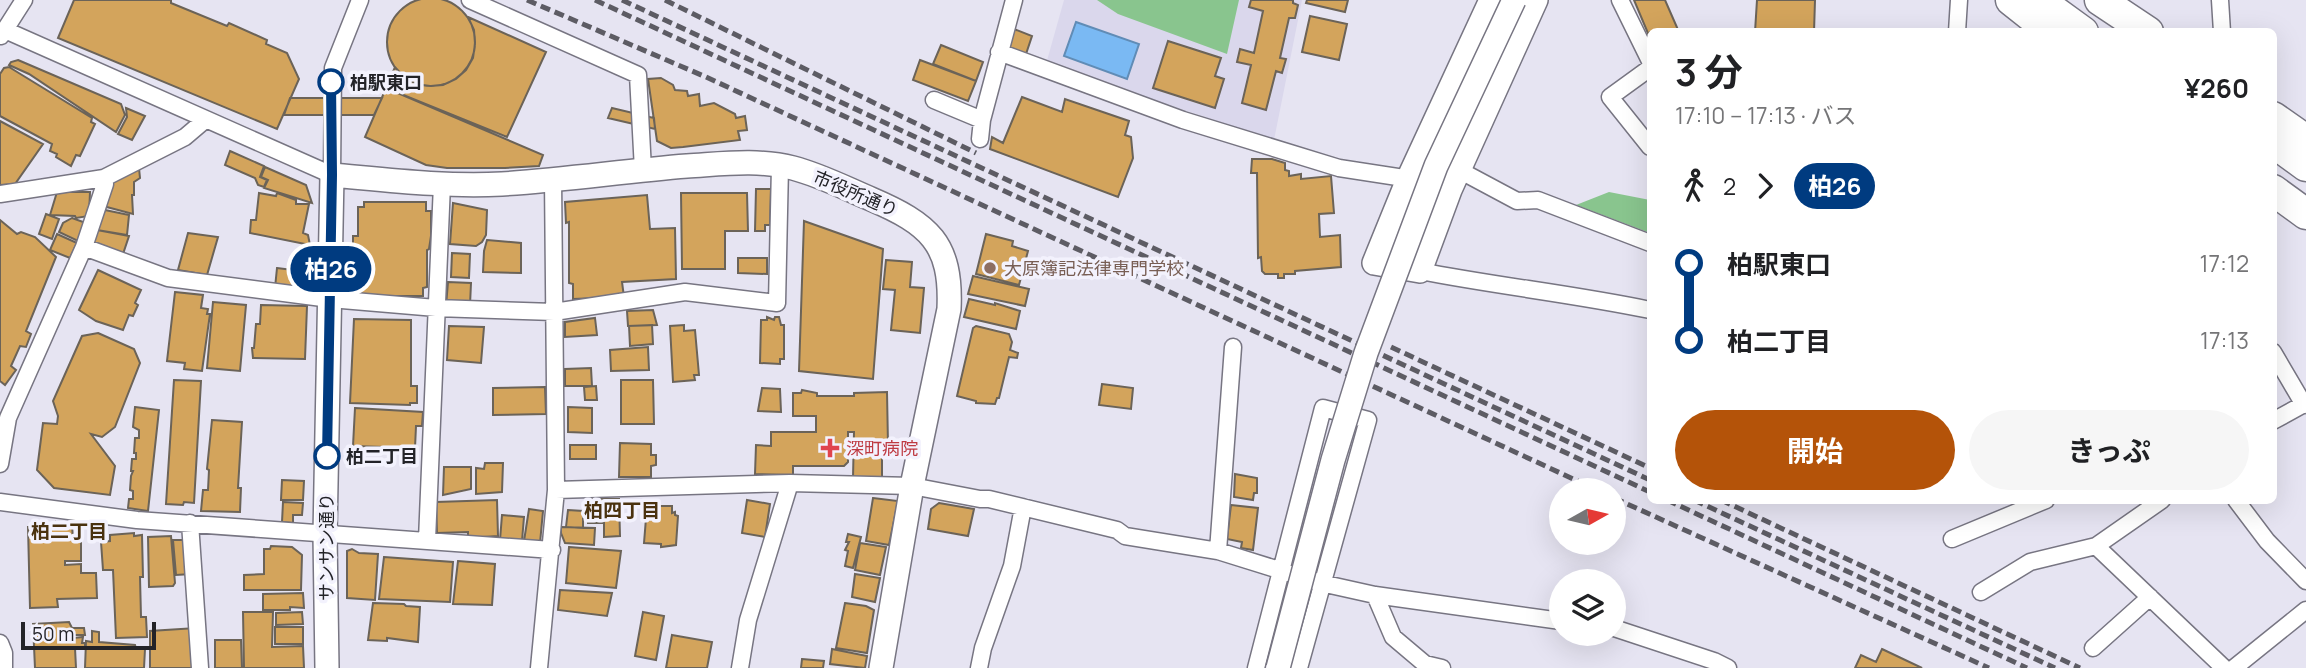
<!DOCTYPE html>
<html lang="ja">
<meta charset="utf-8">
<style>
:root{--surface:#fff;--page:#f6f6f6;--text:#202124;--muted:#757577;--accent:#b45309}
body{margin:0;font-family:Manrope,"Noto Sans JP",sans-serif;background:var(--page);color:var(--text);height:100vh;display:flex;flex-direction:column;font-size:26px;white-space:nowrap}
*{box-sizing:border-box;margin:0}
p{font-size:23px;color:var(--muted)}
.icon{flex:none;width:38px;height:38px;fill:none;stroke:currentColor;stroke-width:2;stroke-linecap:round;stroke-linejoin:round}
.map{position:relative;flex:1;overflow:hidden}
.drawer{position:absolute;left:1647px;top:28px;width:630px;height:476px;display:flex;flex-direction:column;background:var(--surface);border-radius:10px;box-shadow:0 7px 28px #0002}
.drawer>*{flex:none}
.badge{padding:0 14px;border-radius:23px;font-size:24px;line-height:46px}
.needle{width:46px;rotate:82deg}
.tools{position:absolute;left:1549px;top:478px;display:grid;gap:14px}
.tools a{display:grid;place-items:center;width:77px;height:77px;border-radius:50%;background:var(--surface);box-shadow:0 7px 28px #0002;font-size:35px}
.scale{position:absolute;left:21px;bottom:18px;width:135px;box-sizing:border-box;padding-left:7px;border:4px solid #232328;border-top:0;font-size:19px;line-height:24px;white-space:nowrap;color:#232328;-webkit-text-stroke:5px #f3f2fd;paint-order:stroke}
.map>.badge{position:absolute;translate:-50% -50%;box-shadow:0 0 0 4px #fff}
.legs{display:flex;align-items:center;gap:10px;height:77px;padding:0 28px;font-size:23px}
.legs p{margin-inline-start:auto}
.overview{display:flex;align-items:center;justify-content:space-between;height:119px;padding:0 28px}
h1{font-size:38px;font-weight:700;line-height:52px}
.button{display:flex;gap:14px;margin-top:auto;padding:14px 28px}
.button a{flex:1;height:80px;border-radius:42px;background:var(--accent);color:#fff;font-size:28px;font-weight:700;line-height:80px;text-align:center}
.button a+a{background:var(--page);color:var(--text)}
ul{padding:0 28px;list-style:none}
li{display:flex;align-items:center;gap:24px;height:77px;font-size:26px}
li i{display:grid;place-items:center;width:10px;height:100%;margin:0 9px;background:currentColor}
li i::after{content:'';width:18px;height:18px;margin:-9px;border:5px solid;border-radius:50%;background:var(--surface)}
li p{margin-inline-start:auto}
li:first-child i{background:linear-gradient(#0000 50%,currentColor 0)}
li:last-child i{background:linear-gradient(currentColor 50%,#0000 0)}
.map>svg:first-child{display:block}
</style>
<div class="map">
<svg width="2306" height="668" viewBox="0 0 2306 668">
<rect width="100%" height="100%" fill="#e6e4f2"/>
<!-- built -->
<path fill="#dad7ec" d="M1064 0H1302L1274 140 1046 64Z"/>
<!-- green -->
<path fill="#89c58e" d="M1097 0H1239L1227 54 1118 14Z
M1609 192 1650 200V233L1576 205Z"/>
<!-- water -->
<path fill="#7ab9f3" stroke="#608cb6" stroke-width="2" d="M1076 22 1139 44 1127 79 1064 56Z"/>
<!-- building -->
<path fill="#d3a45c" stroke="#6b6358" stroke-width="2" d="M387 42a44 44 0 1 1 88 0a44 44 0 1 1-88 0Z
M74 0H171V3L227 26 229 23 267 40 266 44 287 53 299 79 277 129 58 38Z
M1251 0H1293V3L1298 5 1295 18H1289L1280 58 1286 59 1282 73 1276 71 1266 110 1242 103 1251 65 1237 62 1240 49 1254 53 1263 11 1249 7Z
M1307 0H1348L1345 12 1306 3Z
M1634 0H1665L1679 32H1650V38Z
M1757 0H1815L1814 32H1755Z
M1310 16 1347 24 1339 60 1302 52Z
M468 17 546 52 507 137 386 88 395 67 404 77 416 84 430 86 443 85 456 79 466 70 473 58 475 44 474 30Z
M1014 29 1032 36 1026 54 1007 47Z
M1168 41 1221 58 1215 76 1224 79 1215 108 1153 88Z
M941 45 983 62 976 81 933 64Z
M18 60 121 104 125 115 116 132 29 74 9 65 11 62Z
M920 60 976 81 968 101 913 80Z
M9 67 92 118 91 122 95 124 80 156 76 155 71 166 56 157 57 154 50 151 52 144 0 116V74L4 68Z
M661 78 673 85 675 90 687 91 688 96 699 94 700 106 714 103 735 114 736 118 745 116 747 130 738 131 740 140 683 147 671 148 657 141 648 79Z
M386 88 543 155 539 166 505 168H447L426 165 365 137Z
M1022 97 1062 112 1065 99 1129 121 1125 135 1131 137 1133 158 1118 197 990 149 992 137 1003 143Z
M290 98H382L374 115H284Z
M126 108 145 116 132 140 118 134 127 117Z
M612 108 654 118 655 129 608 118Z
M0 121 43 144 15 184 0 185Z
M230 151 264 166 260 177 267 180 264 187 258 185 255 178 225 165Z
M1252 159H1272L1285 163V170L1289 171V176L1301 174V179L1331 176 1334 213 1319 214 1320 237 1340 235 1341 267 1295 271V274H1284V278H1278V274H1265L1262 271 1261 257 1258 258 1257 173H1251Z
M265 167 306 185 312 203 264 188 268 180 261 177Z
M139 168 140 178 134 182V195H132L133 214 103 206 114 178Z
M756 189H771L770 225H765V231H755Z
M57 192H90L89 216 76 218 75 216 50 215Z
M259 193 276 196 277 193 296 200V204H309L303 233 308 235 310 245 250 233 251 220H256Z
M681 193H747L748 231H725V269H682Z
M647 195 650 229 675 228 676 279 622 282 624 297 573 299V284L569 283V222L566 223 565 202Z
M364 202H426V211H431V236L429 249 427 250V287L423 288V296H362L358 292V262L353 263V236H358V207H364Z
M453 203 487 210 486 235 482 242 476 246 450 244Z
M105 210 129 215 127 235 97 230Z
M46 214 59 219 52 239 39 234Z
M72 218 86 223 78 241 59 232 63 223Z
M0 220 17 234 21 232 35 237 56 257 26 331 31 334 26 347 20 346 11 366 16 370 5 385 0 381Z
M804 221 883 249 873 379 799 371Z
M97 230 129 236 122 257 92 247Z
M188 233 218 237 207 275 178 270Z
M57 234 77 243 70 258 50 250Z
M986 234 1013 241 1012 246 1028 251 1019 285 976 274Z
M487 240 521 243V273L483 272 484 251Z
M452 253 470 254 469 278 451 277Z
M738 258H767V274L738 273Z
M886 260 912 262 910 287 924 288 920 333 891 330 895 290 883 289Z
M277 268 309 272 307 292 275 288Z
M98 270 141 290 135 303 138 305 133 316 129 315 123 330 96 321 79 310Z
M973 276 1029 289 1025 306 968 294Z
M448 282 471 283 470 305 446 306Z
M175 292 203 295 201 308 208 309 207 314H210L202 371 184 369 185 363 167 361Z
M969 299 995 305V303L1020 311 1016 329 964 317Z
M213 302 246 305 240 371 207 368Z
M261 305 307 306 305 359 253 358 252 348H254L256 324H260Z
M653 310 657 325 628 326 627 311Z
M767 317 774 320 775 317H779L781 325H784V359H780V364L760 363 761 320H767Z
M595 318 597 335 565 337V322Z
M354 319 411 320V386H417V403H410V405L350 403Z
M652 325 653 344 630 346 629 326Z
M684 325V331L695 330 699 375H694L695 380 673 382 670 326Z
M449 326 484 327 481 363 447 360Z
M976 326 1009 334 1012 342 1010 350 1018 353 1017 358 1009 357 999 398H997L995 404 976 403V401L957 396 973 328Z
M98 333 134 349 140 363 115 427 102 437 91 434 115 466 110 495 54 488 37 470 43 423 57 424 58 416 53 401 82 336Z
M648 347 649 370 611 371 610 350Z
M591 368 592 386H565V369Z
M174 380 201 381 194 503 184 502 183 505 166 504Z
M621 380H653L654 424H621Z
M1102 384 1133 388 1131 409 1099 405Z
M596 386 597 400H585L584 387Z
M545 387 546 414 493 415V388Z
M762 388 780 389 781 412 758 411Z
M802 390 817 393V396H854V393L887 392 888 445H882V478H853L854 432H848V462L844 466H793V475L755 474 756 445 771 446V432H816V416H793V393H801Z
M135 407 159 410 148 511 128 508 129 499H133V491L130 490 131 476 133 471H131L132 459H136V453H134L135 438H139V430L133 427Z
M568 407 592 408V433L568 432Z
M355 408 423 412 422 426H416L415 448 353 446Z
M212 420 242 422 238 488H241L240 512 201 511 203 490H208L209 470 207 469Z
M620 443 651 444V455H656V465L651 466V477H619Z
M570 445H596V459H570Z
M485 463H503L502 492 476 494V468L484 469Z
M444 467H471V489L443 495Z
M1235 474 1257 478V493H1254L1253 500 1234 497Z
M282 480 304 481 303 500H281Z
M873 498 898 501 889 545 866 541Z
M587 499H619L620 536 604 537V523H588Z
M497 500 498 536 468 538V532L437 533 436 502Z
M747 500 770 504 765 537 742 533Z
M283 502 303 503 302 515H293V523L282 522Z
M939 503 974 509 968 536 928 529 931 509Z
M1231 505 1258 508 1253 550 1241 548 1242 542 1227 539Z
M647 506H672V513L675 512V515L678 516 676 545 661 547V544L644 543Z
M529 509 543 511 540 543 524 541Z
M568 510 583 511V528L566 527Z
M502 515 524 517 522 541 500 540Z
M56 522 72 525 73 540 81 539V561H65V565L81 564V573H96L97 598 57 599 58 607 30 608 28 527 56 526Z
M561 527 595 528 594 545 565 543 561 533Z
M134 533V536L142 535 143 577H140L141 617H146L147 637 116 638 113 570H103L101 542 110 541V535Z
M848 534 861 537 853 568 845 566 848 551 845 550 849 542H846Z
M171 536 175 583 173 586 149 587 148 537Z
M173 540H189L191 574 176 575Z
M860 543 886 547 880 575 855 570Z
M271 546 292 547 302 555 301 590H244V575L264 574V549H270Z
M569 547 621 551 616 588 566 583Z
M352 549 359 553 378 554 375 600 347 598V551Z
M384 557 453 562 450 602 379 599Z
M458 561 495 564 492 605 453 604Z
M855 574 880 578 875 602 852 597Z
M560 590 612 593 607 616 558 610Z
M303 593 304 608 290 607V610H263V594Z
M373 603 404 604 406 606 420 607 418 642 387 638V641L368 640Z
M845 603 866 606 874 610 867 653 836 648Z
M243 612H273L272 647 303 646 304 668H244Z
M302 612 303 624 276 625V613Z
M643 612 664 616 656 660 635 656Z
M69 622 72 628H84L85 635H74V638L83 637 82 643H85V647L75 648 76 668H35L33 624Z
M275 627H303V644H275Z
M196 628 197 668H150V631Z
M92 631 99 632V642L135 645 136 649H145L144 668H85L86 641 92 642Z
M672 635 712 642 707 668H666Z
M215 640H241L242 668H215Z
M832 649 867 656 865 668 830 664Z
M1882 649 1922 668H1855L1861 655 1876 662Z
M802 659 824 661 823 668H801Z"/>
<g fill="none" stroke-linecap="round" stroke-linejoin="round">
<!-- street casing -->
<g stroke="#777582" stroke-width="19">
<path id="street" d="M470 0 638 75 643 170
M1620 0 1650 61
M2220 0 2222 32
M5 30 332 175 333 68 360 0
M1957 32 1959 0
M1 36 24 0
M999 52 1183 120 1339 168 1417 180
M1650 68 1610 97 1650 147
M934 100 982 120 1014 0
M980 139 982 120
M1459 170 1517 201 1538 200 1650 243
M0 194 104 178 185 137 205 120
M84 247 168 278 330 299 436 308 554 312 685 292 777 303 780 166
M1420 271C1496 286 1574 294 1650 310
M2273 352 2304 405
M2273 421 2306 403
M0 464 8 418 84 247 105 184 104 178
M556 490 790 483 912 486 980 499H989L1117 530 1125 536 1218 551 1321 583 1375 595 1561 621
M2236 500 2267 541 2306 581
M0 502 137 520 552 550
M190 523 200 668
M1952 539 2046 500
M427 540 442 184
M2096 546 2224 668
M1218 551 1233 347
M1981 592 2030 562 2096 546 2162 500
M1375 595 1393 637 1425 664 1442 668
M1614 628 1714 661 1728 668
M0 643 4 653V668
M2093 648 2150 597
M539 668 556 490 553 178
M740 668 748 620 790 483
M979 668 983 648 1012 566 1023 507
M1256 668 1323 408 1368 420 1299 668
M2234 668 2306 610"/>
</g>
<!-- secondary casing -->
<g stroke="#777582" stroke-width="26">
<path id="secondary" d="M1491 0 1409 177 1374 263 1420 271 1450 190 1536 0
M327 668 325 535 332 175C388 180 445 187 502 184 564 180 625 171 687 166 722 164 758 159 793 168 820 175 845 188 871 199 929 224 952 243 949 309L912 486 881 668"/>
</g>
<!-- highway casing -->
<g stroke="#777582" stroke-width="33">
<path id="highway" d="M2011 0 2050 31
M2039 0 2083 32
M2100 0 2148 32
M2273 117 2306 140
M2273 142 2306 166
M2273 190 2306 214"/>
</g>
<!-- street -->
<use href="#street" stroke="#fff" stroke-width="16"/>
<!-- secondary -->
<use href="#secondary" stroke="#fff" stroke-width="23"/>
<!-- highway -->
<use href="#highway" stroke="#fff" stroke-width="30"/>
<!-- rail -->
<path stroke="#5d5c64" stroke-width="5" stroke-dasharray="10 5" stroke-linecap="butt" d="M527 0 706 77 1597 490
M595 0 1650 492
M622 0 1650 480
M665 0 976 153
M1391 347 1650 468
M1614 498 1989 668
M1667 500 2027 668
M1694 500 2055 668
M1721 500 2080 668"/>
<!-- secondary-bridge casing -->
<g stroke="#777582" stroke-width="26" stroke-linecap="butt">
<path id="secondary-bridge" d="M1278 668 1333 460 1366 353 1436 166 1514 0"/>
</g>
<!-- secondary-bridge -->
<use href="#secondary-bridge" stroke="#fff" stroke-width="23"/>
</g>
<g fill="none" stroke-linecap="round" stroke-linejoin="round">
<!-- line-1 casing -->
<g stroke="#fff" stroke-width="16">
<path id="line-1" d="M327 456 332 175 331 82"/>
</g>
<!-- line-1 -->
<use href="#line-1" stroke="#003b80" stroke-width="10"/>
</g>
<!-- markers -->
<g fill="#fff" stroke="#003b80" stroke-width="3.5">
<circle cx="331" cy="82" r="12"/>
<circle cx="327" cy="456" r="12"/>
</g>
<circle fill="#8d6e63" stroke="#f3f2fd" stroke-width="2.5" cx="990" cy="268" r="7"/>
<path fill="#e0444e" stroke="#f3f2fd" stroke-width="2.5" d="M826.5 437.5h7v7h7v7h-7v7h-7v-7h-7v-7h7z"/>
<g text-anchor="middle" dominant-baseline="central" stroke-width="7" stroke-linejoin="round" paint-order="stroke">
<!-- stop labels -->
<g font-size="18" font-weight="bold" fill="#232328" stroke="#f3f2fd" text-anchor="start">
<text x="350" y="82">柏駅東口</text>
<text x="346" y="456">柏二丁目</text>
</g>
<!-- street labels -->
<g font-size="18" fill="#232328" stroke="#f3f2fd">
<text transform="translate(856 193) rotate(23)">市役所通り</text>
<text transform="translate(326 547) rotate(-90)">サンサン通り</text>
</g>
<!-- education labels -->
<g font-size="18" fill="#785e54" stroke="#f3f2fd" text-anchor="start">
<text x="1004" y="268">大原簿記法律専門学校</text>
</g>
<!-- health labels -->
<g font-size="18" fill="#be3a42" stroke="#f3f2fd" text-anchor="start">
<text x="846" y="448">深町病院</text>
</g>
<!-- neighbourhood labels -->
<g font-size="19" font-weight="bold" fill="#4a320f" stroke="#f3f2fd">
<text x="622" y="510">柏四丁目</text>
<text x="69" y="531">柏二丁目</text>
</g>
</g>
</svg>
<div class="tools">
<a><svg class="needle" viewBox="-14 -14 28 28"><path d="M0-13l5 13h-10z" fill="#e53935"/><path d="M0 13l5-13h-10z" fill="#757577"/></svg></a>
<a><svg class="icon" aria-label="layers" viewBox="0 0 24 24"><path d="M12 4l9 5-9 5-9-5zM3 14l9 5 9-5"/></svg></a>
</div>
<div class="scale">50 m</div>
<b class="badge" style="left:331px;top:269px;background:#003b80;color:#fff">柏26</b>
<section class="drawer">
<div class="overview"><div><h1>3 分</h1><p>17:10 – 17:13 · バス</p></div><b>¥260</b></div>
<div class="legs"><svg class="icon" aria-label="walk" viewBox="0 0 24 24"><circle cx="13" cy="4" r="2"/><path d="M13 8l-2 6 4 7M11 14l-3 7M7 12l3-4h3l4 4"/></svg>2<svg class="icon" aria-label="forward" viewBox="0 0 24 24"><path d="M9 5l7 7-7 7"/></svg><b class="badge" style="background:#003b80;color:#fff">柏26</b></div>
<ul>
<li><i style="color:#003b80"></i><b>柏駅東口</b><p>17:12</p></li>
<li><i style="color:#003b80"></i><b>柏二丁目</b><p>17:13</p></li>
</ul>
<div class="button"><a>開始</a><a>きっぷ</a></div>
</section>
</div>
